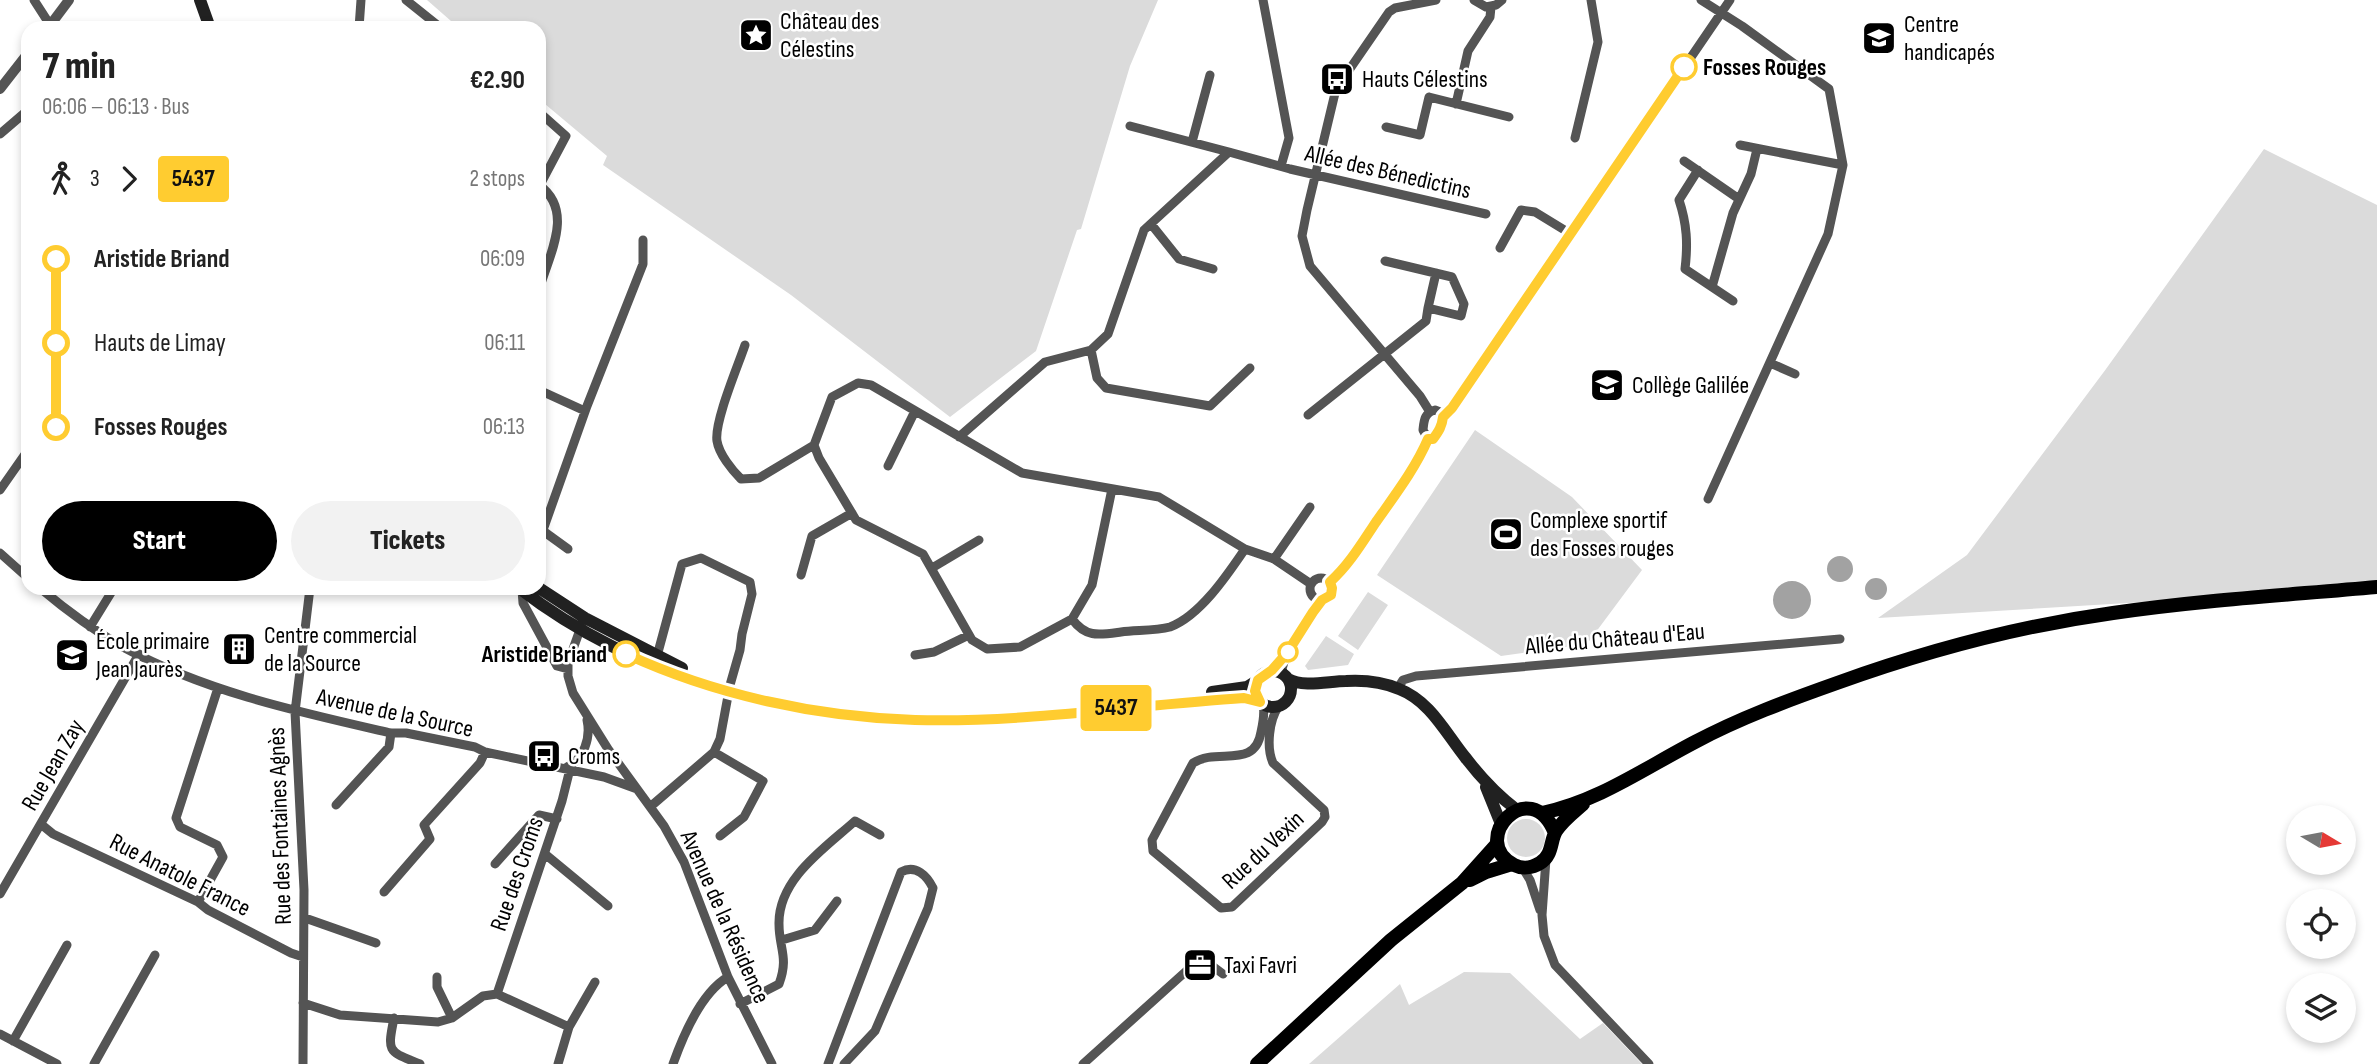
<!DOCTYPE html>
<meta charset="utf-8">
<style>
:root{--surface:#fff;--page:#f2f2f2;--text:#222;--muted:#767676;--accent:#000}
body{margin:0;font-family:"Sofia Sans Condensed",sans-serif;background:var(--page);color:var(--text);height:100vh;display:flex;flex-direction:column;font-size:26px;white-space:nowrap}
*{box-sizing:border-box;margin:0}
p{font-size:23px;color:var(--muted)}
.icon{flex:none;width:38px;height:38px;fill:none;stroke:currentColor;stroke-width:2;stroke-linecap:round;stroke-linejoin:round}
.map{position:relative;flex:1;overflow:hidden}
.drawer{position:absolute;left:21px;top:21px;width:525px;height:574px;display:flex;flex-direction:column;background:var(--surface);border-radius:21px;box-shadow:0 4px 10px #0003}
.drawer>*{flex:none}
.badge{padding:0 14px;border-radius:5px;font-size:24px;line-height:46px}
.needle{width:46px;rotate:100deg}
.buttons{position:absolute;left:2286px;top:805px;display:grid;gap:14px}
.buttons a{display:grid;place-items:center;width:70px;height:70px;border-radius:50%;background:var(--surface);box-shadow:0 4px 10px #0003;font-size:35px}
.map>.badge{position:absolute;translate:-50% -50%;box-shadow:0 0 0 4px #fff}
.legs{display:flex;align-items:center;gap:10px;height:77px;padding:0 21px;font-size:23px}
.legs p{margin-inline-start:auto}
.head{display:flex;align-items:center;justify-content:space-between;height:119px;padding:0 21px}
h1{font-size:38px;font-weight:800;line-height:52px}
.cta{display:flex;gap:14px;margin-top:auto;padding:14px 21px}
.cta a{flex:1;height:80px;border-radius:42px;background:var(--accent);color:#fff;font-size:28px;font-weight:800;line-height:80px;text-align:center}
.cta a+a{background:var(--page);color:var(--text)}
ul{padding:0 21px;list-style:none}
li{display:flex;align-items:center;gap:24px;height:84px;font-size:26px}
li i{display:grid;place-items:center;width:10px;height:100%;margin:0 9px;background:currentColor}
li i::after{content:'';width:18px;height:18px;margin:-9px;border:5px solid;border-radius:50%;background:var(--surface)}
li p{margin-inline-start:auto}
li:first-child i{background:linear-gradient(#0000 50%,currentColor 0)}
li:last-child i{background:linear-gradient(currentColor 50%,#0000 0)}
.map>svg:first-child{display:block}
</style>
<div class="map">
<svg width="2377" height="1064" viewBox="0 0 2377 1064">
<rect width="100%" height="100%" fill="#fff"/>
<!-- green -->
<path fill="#dbdbdb" d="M427 0H1158L1130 66 1081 229 1077 230 1036 351 950 417 791 295 603 165 607 156 539 99V28H459Z
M2264 149 2377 205V583L2228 597 1878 618 1967 555 2106 369Z
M1475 430 1572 497 1642 570 1587 644 1501 656 1377 575Z
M1368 592 1388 605 1358 650 1338 636Z
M1326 636 1354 654 1348 665 1308 670 1305 666Z
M1507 838a19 19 0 1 1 38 0a19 19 0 1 1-38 0Z
M1464 972 1510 973 1580 1039 1603 1023 1642 1064H1309L1400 984 1409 1005Z"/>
<!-- water -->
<path fill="#a2a2a2" d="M1827 569a13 13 0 1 1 26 0a13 13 0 1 1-26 0Z
M1865 589a11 11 0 1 1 22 0a11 11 0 1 1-22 0Z
M1773 600a19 19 0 1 1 38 0a19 19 0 1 1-38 0Z"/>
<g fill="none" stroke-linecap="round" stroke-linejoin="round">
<!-- minor -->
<path stroke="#545454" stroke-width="9" d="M34 0 52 28
M406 0 441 28
M1263 0 1289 138 1281 166
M1474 0 1486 7 1496 5 1502 0
M1701 0 1742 26 1829 89 1843 165 1828 234 1708 499
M359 28 361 0
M1456 104 1468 51 1490 17 1491 7
M539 112 566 136 540 185
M1130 126 1229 152
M1386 127 1420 135 1429 97 1509 117
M0 134 28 110
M1575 138 1598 42 1591 0
M1192 142 1210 75
M1740 145 1843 165
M1684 161 1739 199
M1698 170 1679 200C1687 224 1688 244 1685 269L1712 287 1733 213 1751 174 1757 149
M539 185C575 211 549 255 539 290
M1151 224 1179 259 1213 269
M1500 248 1521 210 1535 212 1571 234
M1712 287 1733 301
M1428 308 1436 273
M745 345C738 366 714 422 717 441 719 454 732 470 741 479L759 478 814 445
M1091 350 1097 378 1106 388 1210 406 1250 368
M1770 363 1795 374
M539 390 585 411
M1435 410 1440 412C1446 422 1440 431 1433 439H1428L1423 430C1424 421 1424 413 1435 410Z
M1430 412 1420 396 1310 266 1302 236 1307 210 1336 89 1389 12 1395 8 1436 0
M1308 415 1426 321 1428 308 1461 316 1464 304 1452 277 1385 261
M1443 417 1454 405 1730 0
M959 437 1045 362 1091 350 1108 334 1144 230 1229 152 1290 169 1486 214
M814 445 819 458 856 520 923 554 972 640 987 649 1020 647 1072 619C1086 638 1099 635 1121 632 1136 630 1155 631 1170 627 1200 616 1228 574 1245 549
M814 445 832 397 858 383 871 385 1022 473 1159 497 1245 549 1274 559 1311 584
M888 466 915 411
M0 490 28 450
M539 528 568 549
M543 530 587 406 643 264V240
M0 553 28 578
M1274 559 1310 507
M932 568 979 540
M801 575 812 536 852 513
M1310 589a11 11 0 1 1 22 0a11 11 0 1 1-22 0Z
M1330 582 1343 570 1409 474 1428 439
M40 588C66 610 93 630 123 647 206 692 299 712 391 733H406L475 747 485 752 604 777 637 789
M522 590 523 603 557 666 568 669
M1072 619 1092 585 1112 489
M582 624 568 663V676L573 693 608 749 664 826 684 862 728 977 772 1064
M90 627 114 588
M915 655 934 652 969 635
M1270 671 1287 653 1322 600
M1284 675 1282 669 1286 655
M1398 688 1403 680 1416 676 1840 639
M1263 704C1265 713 1263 723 1261 732 1255 770 1217 747 1193 763L1152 840 1153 851 1221 908 1232 907 1322 822 1325 817 1324 810 1273 763C1266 747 1269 720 1279 706
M714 752 763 781 744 817 720 836
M567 767C584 759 591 738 587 720
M336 805 389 747 391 733
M650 807 714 752 720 739 730 685 740 650 742 634 752 594 750 582 701 558 682 564 657 656
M42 825 53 834 198 902 208 910 291 953 303 957
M545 854 608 906
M1546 859 1542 915 1544 936 1555 965 1649 1064
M495 864 539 815 557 819
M1522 867 1530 880 1540 910
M384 892 430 839 424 825 480 763 485 752
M0 894 139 654
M198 902 223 857 217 845 180 827 176 818 218 688
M305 918 376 943
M782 940 815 930 837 901
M437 977V987L452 1018
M497 994 562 801 571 765
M303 1003 340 1015 438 1022 452 1018 483 996 497 994 569 1027 558 1064
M740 1004 779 984C789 957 779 949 779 924 778 879 825 848 855 821L880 835
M394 1018C387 1053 388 1051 420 1064
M569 1027 595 982
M0 1034 57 1064
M13 1041 67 945
M94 1064 155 955
M303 1064 304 890 295 712 310 588
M673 1064C683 1036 702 992 728 977
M828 1064 901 872C916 864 927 876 933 888L928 908 875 1031 844 1064
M1083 1064 1193 965 1207 962 1223 974"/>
<!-- tertiary -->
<path stroke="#545454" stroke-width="10" d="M48 28 69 0
M0 89 28 53"/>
<!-- secondary -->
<path stroke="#212121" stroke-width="12" d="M200 0 210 28
M519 588C638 680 794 720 942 720 1043 719 1143 704 1244 698L1260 702
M539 588 585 618 682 668
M1255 689a18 18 0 1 1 36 0a18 18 0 1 1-36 0Z
M1288 679C1304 688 1329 681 1346 681 1363 680 1383 682 1399 689 1430 701 1445 732 1465 757 1481 778 1497 795 1517 810
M1212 692 1247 687 1258 680
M1486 787 1501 824"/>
<!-- primary -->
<path stroke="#000" stroke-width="14" d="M1542 813C1597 802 1645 768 1695 742 1740 718 1789 700 1837 683 1926 651 2019 626 2113 613 2201 600 2289 595 2377 587
M1555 833C1530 772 1467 841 1514 865 1522 869 1532 868 1540 863 1553 855 1550 841 1556 831 1563 820 1574 812 1583 804
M1470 880 1486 872 1512 864
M1257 1064 1391 940 1462 883 1497 844"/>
</g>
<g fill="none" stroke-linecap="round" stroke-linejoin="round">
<!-- line-1 casing -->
<g stroke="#fff" stroke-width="16">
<path id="line-1" d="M626 654C715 695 817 717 915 720 1025 723 1135 705 1244 698L1260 702 1255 691 1258 680 1272 670 1287 653 1313 612 1322 600 1331 595 1332 588 1330 582C1349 565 1362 543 1376 522 1395 495 1415 469 1428 439H1433C1439 431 1442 426 1443 417L1452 408 1684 67"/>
</g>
<!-- line-1 -->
<use href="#line-1" stroke="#ffcc30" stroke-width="10"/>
</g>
<!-- icons -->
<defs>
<g id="sight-square" transform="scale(1.75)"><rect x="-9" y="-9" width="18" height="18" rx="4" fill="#000" stroke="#fff"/><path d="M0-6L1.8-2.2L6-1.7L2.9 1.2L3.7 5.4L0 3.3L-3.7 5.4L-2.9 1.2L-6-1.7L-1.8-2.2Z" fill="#fff"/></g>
<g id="school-square" transform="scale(1.75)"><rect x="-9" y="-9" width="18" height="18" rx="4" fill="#000" stroke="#fff"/><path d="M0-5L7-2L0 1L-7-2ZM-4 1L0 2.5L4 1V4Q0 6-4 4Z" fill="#fff"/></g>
<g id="bus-square" transform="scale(1.75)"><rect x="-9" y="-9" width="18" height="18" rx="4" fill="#000" stroke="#fff"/><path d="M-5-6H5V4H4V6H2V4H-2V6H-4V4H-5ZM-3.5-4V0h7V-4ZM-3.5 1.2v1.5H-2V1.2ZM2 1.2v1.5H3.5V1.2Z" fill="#fff"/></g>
<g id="stadium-square" transform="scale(1.75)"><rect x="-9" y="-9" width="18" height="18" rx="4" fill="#000" stroke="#fff"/><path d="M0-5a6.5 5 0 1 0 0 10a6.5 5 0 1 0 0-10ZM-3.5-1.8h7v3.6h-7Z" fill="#fff"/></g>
<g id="building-square" transform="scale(1.75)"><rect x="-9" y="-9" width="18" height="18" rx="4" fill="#000" stroke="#fff"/><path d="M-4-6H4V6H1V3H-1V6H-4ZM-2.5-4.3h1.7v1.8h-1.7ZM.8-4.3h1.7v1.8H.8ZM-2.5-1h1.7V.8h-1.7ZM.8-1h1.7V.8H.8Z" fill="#fff"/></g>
<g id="office-square" transform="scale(1.75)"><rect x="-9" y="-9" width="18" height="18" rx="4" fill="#000" stroke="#fff"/><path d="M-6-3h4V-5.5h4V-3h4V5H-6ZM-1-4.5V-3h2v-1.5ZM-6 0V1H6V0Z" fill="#fff"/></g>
</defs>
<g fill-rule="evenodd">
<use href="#sight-square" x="756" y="35"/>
<use href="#school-square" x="1879" y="38"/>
<use href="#bus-square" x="1337" y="79"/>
<use href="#school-square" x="1607" y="385"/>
<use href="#stadium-square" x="1506" y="534"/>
<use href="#building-square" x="239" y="649"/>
<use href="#school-square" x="72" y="655"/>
<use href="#bus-square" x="544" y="756"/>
<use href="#office-square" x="1200" y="965"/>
</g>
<!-- markers -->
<g fill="#fff" stroke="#ffcc30" stroke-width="3.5">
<circle cx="1684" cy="67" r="12"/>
<circle cx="1288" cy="652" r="9"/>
<circle cx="626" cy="654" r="12"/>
</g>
<g text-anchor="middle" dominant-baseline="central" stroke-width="5" stroke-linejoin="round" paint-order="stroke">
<!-- poi labels -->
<g font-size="24" fill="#000" stroke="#fff" text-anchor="start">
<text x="780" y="21">Château des<tspan x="780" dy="28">Célestins</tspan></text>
<text x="1904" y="24">Centre<tspan x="1904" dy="28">handicapés</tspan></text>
<text x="1362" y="79">Hauts Célestins</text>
<text x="1632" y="385">Collège Galilée</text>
<text x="1530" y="520">Complexe sportif<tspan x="1530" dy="28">des Fosses rouges</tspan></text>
<text x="264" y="635">Centre commercial<tspan x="264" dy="28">de la Source</tspan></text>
<text x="96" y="641">École primaire<tspan x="96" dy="28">Jean Jaurès</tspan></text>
<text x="568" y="756">Croms</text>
<text x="1224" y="965">Taxi Favri</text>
</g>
<!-- stop labels -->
<g font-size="24" font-weight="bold" fill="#000" stroke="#fff" text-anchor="start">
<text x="1703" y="67">Fosses Rouges</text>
<text x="607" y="654" text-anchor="end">Aristide Briand</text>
</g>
<!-- street labels -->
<g font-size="24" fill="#000" stroke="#fff">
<text transform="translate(1388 172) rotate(13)">Allée des Bénedictins</text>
<text transform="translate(1615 639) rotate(-5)">Allée du Château d'Eau</text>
<text transform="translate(395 713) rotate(12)">Avenue de la Source</text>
<text transform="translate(53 765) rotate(-60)">Rue Jean Zay</text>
<text transform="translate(280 826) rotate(-92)">Rue des Fontaines Agnès</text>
<text transform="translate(1263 850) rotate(-43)">Rue du Vexin</text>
<text transform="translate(517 874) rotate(-71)">Rue des Croms</text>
<text transform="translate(180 875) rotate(27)">Rue Anatole France</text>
<text transform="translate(725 917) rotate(66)">Avenue de la Résidence</text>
</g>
</g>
</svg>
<div class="buttons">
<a><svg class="needle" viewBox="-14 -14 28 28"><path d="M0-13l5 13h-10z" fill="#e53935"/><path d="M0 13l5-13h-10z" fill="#767676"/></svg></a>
<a><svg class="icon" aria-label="locate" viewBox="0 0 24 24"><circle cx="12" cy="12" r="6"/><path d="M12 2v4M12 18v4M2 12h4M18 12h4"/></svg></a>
<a><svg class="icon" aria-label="layers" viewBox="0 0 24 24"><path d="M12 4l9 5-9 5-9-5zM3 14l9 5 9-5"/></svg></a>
</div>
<b class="badge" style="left:1116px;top:708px;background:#ffcc30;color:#111">5437</b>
<section class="drawer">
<div class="head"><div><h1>7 min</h1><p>06:06 – 06:13 · Bus</p></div><b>€2.90</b></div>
<div class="legs"><svg class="icon" aria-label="walk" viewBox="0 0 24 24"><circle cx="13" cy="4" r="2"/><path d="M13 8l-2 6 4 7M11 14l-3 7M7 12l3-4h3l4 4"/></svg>3<svg class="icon" aria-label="forward" viewBox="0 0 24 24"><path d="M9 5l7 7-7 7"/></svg><b class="badge" style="background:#ffcc30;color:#111">5437</b><p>2 stops</p></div>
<ul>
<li><i style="color:#ffcc30"></i><b>Aristide Briand</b><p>06:09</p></li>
<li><i style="color:#ffcc30"></i><span>Hauts de Limay</span><p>06:11</p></li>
<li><i style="color:#ffcc30"></i><b>Fosses Rouges</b><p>06:13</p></li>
</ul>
<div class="cta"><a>Start</a><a>Tickets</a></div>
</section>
</div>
